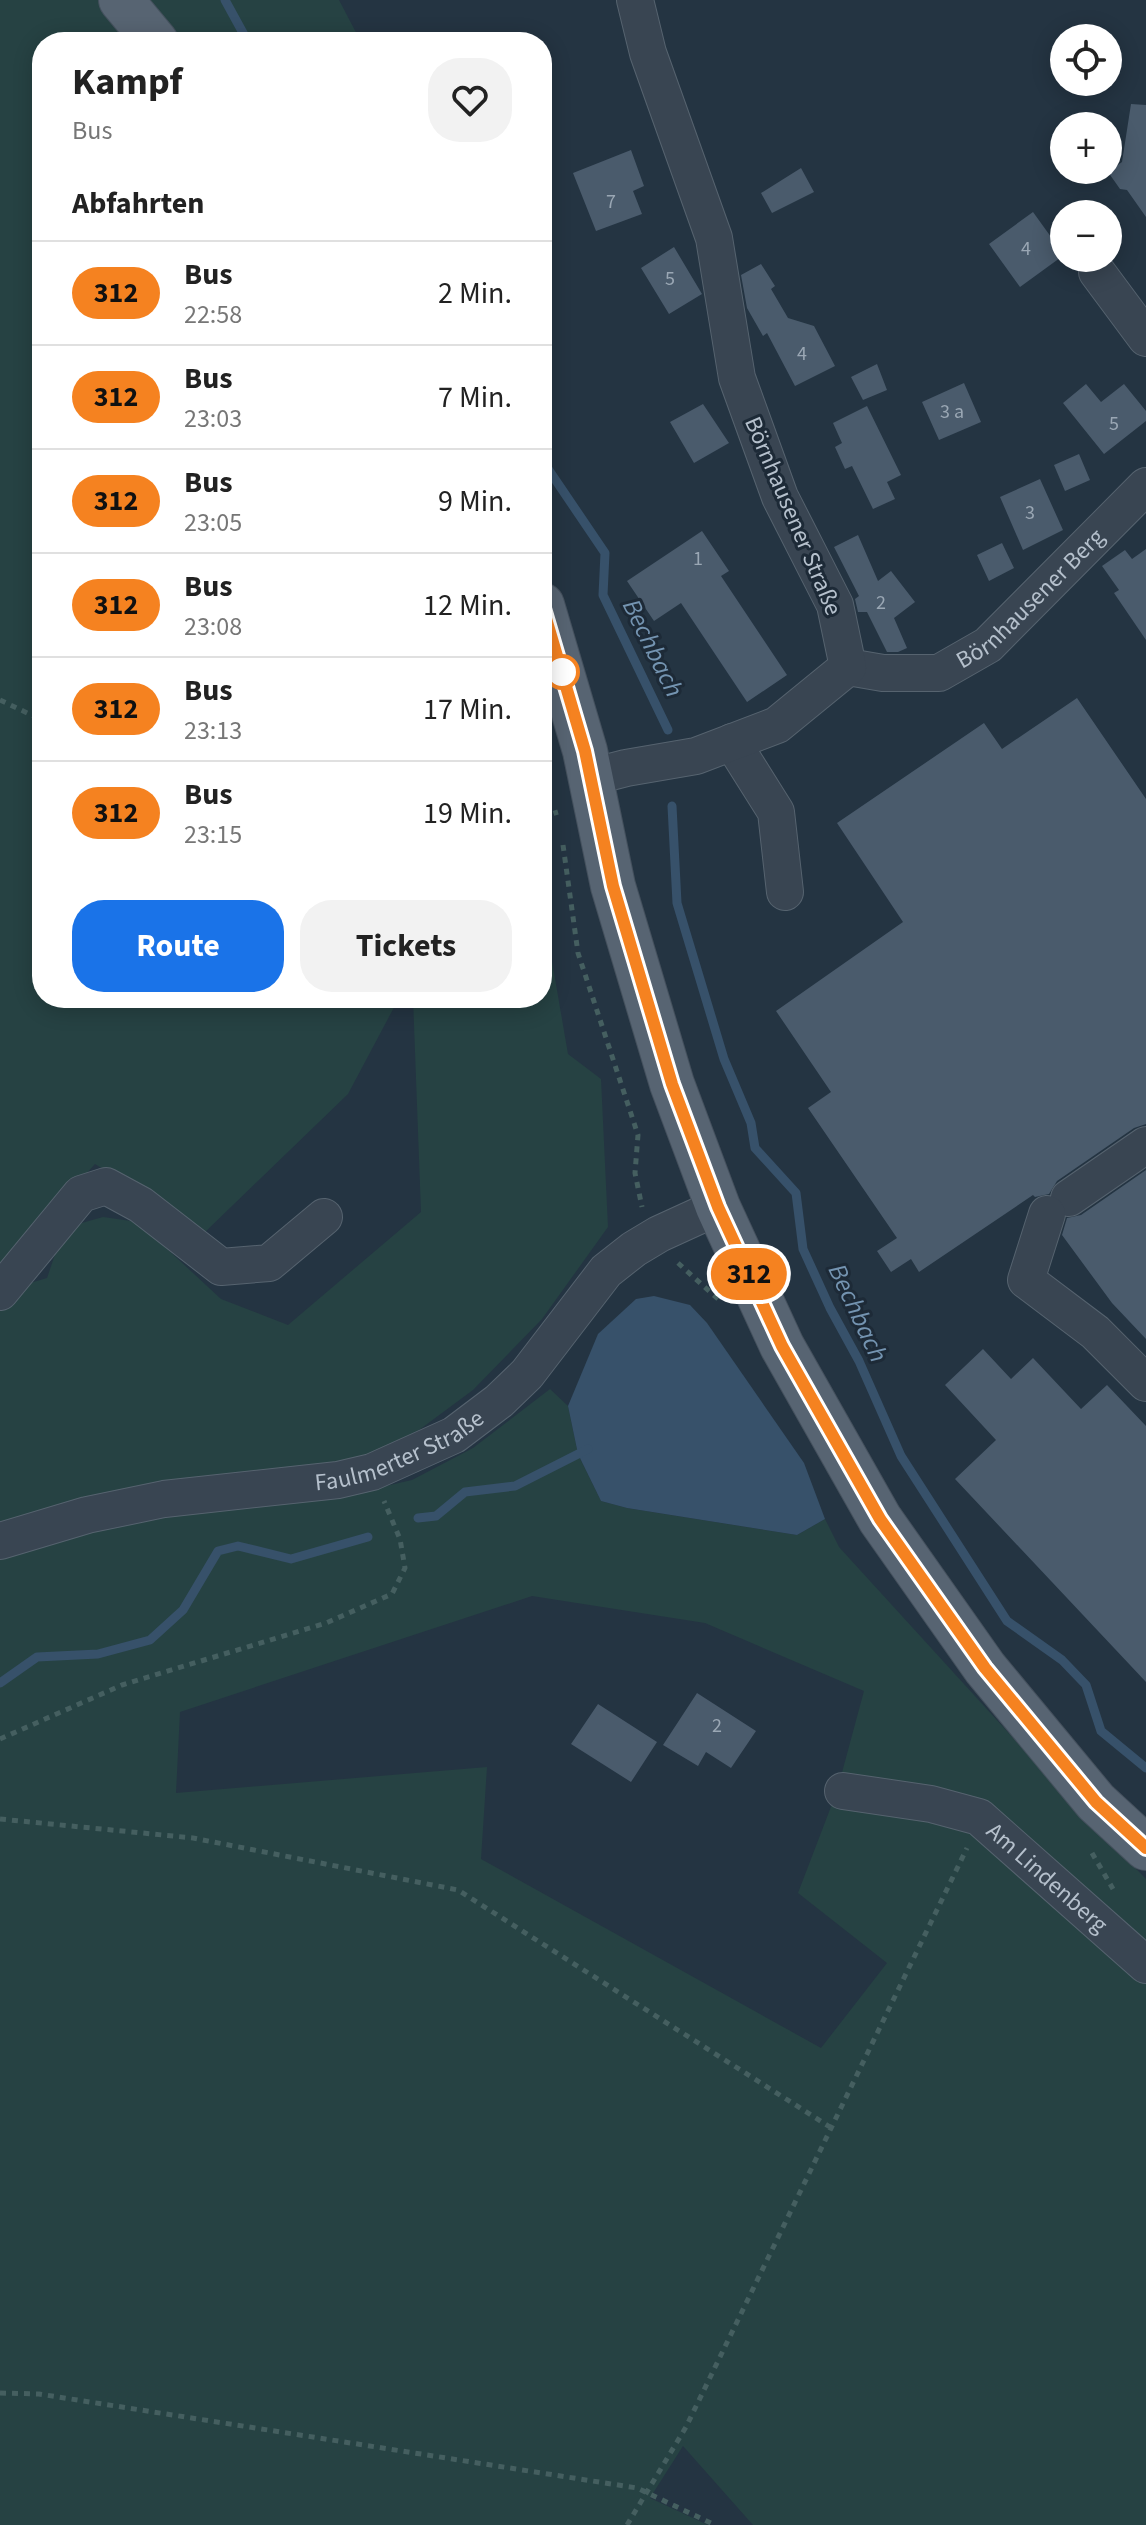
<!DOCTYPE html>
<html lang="de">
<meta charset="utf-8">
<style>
:root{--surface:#fff;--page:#f2f2f2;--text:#222;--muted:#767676;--line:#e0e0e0;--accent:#1a73e8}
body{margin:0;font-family:"Source Sans 3",sans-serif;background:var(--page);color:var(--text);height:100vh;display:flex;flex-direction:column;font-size:30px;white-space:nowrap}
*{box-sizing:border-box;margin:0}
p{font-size:26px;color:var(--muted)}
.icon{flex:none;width:44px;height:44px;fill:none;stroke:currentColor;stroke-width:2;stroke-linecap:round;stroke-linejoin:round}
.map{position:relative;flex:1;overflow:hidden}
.panel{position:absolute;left:32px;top:32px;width:520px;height:976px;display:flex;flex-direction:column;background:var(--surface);border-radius:32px;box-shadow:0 4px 20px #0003}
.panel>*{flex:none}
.badge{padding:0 16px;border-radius:26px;font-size:28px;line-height:52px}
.controls{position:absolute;left:1050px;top:24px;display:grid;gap:16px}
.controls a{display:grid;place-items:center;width:72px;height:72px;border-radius:50%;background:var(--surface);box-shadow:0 4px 20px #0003;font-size:40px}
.map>.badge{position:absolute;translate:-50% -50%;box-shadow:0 0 0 4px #fff}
h2{padding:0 40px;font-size:30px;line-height:72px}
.round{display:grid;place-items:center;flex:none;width:84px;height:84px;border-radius:32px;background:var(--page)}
.overview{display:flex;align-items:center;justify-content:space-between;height:136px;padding:0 40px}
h1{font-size:38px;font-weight:700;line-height:60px}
.button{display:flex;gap:16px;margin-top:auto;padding:16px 40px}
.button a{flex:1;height:92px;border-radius:32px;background:var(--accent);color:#fff;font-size:32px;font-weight:700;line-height:92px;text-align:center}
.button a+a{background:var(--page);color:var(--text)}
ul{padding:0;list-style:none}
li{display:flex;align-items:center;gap:24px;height:104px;padding:0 40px;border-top:2px solid var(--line)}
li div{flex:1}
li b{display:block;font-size:30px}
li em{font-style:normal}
li .badge{min-width:88px;font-weight:700;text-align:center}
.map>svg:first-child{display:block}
</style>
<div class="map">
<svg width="1146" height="2525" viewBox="0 0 1146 2525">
<rect width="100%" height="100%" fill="#243442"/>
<!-- green -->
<path fill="#264243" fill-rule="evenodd" d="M0 0H339L361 42H42V998H399L348 1094 202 1235 137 1190 95 1164 0 1268Z
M542 903 568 1054 601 1079 608 1227 542 1319 473 1390 419 1430 354 1461 0 1525V1292L47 1278 64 1228 103 1217 138 1222 221 1299 288 1325 421 1212 413 998H542Z
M550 1389 568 1406 578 1454 601 1501 627 1508 797 1535 825 1519 839 1547 1076 1807 1146 1879V2525H753L683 2446 650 2498 708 2525H0V1556L49 1541 158 1519 206 1511 333 1498 412 1480 473 1448ZM532 1596 705 1623 864 1691 837 1791 798 1893 887 1963 821 2048 481 1859 487 1767 176 1793 180 1712Z"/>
<!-- water -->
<path fill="#37516a" d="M654 1296 690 1305 707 1323 804 1463 825 1519 797 1535 627 1508 601 1501 578 1454 568 1406 598 1334 636 1299Z"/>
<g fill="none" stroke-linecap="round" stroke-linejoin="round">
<!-- stream -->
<path stroke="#37516a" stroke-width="9" d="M225 0 248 42
M542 460 605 553 603 595 668 730
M672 806 677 903 724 1059 751 1123 755 1148 796 1193 803 1249 830 1308 859 1361 901 1456 1007 1621 1062 1660 1086 1685 1101 1731 1146 1768
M418 1518 436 1516 465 1492 515 1486 588 1449
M0 1683 37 1657 98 1654 150 1640 183 1610 218 1551 238 1546 291 1559 368 1537"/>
</g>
<!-- building -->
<path fill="#4a5b6c" d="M1131 104 1146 105V217L1127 190 1120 189 1108 172 1122 162Z
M631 150 644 186 633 191 642 214 596 231 573 173Z
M801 168 814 192 772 213 761 193Z
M1033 212 1064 255 1020 287 989 244Z
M674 247 702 294 669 314 641 268Z
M761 264 775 286 771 289 788 318 814 326 835 366 795 386 767 333 763 336 747 308 741 275Z
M877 364 887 390 863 400 851 377Z
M964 383 981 422 939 440 922 402Z
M1086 384 1101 402 1124 384 1146 411V421L1104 454 1063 403Z
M703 404 729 443 694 463 670 422Z
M867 406 901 475 887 482 895 499 873 509 852 466 845 469 835 447 842 443 833 423Z
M1079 454 1090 480 1065 491 1054 465Z
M1040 479 1063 530 1023 550 1000 497Z
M702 531 729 571 721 576 787 675 747 702 681 603 654 621 627 581Z
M858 535 878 581 891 571 915 602 894 618 907 648 898 652H887L867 612H858L855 599 859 596 834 547Z
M1002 543 1014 568 989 581 977 555Z
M1146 549V640L1114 593 1119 590 1102 566 1125 550 1132 559Z
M1077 698 1146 799V1124L1134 1128 1057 1181 1049 1194 1035 1197 1033 1195 919 1272 911 1259 891 1272 877 1251 897 1238 808 1108 831 1092 776 1011 903 922 837 823 984 723 1002 749Z
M1146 1170V1339L1112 1303 1062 1235 1067 1218 1081 1215Z
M983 1349 1011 1379 1033 1358 1081 1409 1107 1385 1146 1426V1682L955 1479 996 1440 945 1385Z
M697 1693 756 1731 731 1768 706 1752 698 1766 663 1745Z
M598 1704 657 1742 631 1782 571 1744Z"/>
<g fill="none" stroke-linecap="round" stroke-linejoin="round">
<!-- minor casing -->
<g stroke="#56636f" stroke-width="38">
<g id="minor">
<path d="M1097 272 1146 338"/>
<path id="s1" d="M848 667 883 673H939L988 645 1146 486"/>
<path d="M732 742 776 812 785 892"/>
<path d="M591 777 626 768 696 756 777 725 848 667 835 605 780 497 737 378 714 238 648 53 635 0"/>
<path d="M1069 1198 1146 1145"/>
<path d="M1047 1214 1026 1280 1095 1332 1146 1383"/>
<path d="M0 1292 81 1194 106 1186 141 1205 221 1267 269 1263 324 1217"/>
<path id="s2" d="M0 1541 87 1515 164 1499 338 1480 372 1472 454 1435 499 1401 527 1374 606 1271 634 1249 659 1234 718 1207"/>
<path id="s3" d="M843 1791 931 1804 979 1817 1146 1965"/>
</g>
</g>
<!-- major casing -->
<g stroke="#45515e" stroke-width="46">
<path id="major" d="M121 0 156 42
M542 605 585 751 613 886 672 1084 718 1207 782 1346 880 1519 985 1668 1096 1802 1146 1848"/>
</g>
<!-- path -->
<path stroke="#455f60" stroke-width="5" stroke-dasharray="6 6" stroke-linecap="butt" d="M0 700 42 720
M542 817 558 812
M563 845 578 953 638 1135 635 1173 642 1207
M678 1263 718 1299
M0 1739 122 1685 326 1623 392 1594 405 1568 400 1539 384 1501
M0 1819 193 1838 458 1890 830 2127
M1092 1853 1113 1889
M0 2393 39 2394 637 2488 715 2525
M627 2525 686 2427 967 1848"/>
<!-- minor -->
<use href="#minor" stroke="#394552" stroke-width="36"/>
<!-- major -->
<use href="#major" stroke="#576472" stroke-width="44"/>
</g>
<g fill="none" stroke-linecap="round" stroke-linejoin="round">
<!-- line casing -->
<g stroke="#fff" stroke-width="18">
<path id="line" d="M542 605 585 751 613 886 672 1084 718 1207 782 1346 880 1519 985 1668 1096 1802 1146 1848"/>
</g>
<!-- line -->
<use href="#line" stroke="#f58220" stroke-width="12"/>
</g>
<!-- markers -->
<circle fill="#fff" stroke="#f58220" stroke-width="4" cx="562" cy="672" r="16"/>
<g text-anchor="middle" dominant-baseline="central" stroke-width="6" stroke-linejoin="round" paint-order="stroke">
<!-- number labels -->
<g font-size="20" fill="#9aa7b4">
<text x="611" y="202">7</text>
<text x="1026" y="249">4</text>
<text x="670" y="279">5</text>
<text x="802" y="354">4</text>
<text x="952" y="412">3 a</text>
<text x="1114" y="424">5</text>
<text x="1030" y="513">3</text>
<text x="698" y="559">1</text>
<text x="881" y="603">2</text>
<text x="717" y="1726">2</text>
</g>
<!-- street labels -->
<g font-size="24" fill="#b5c0cc" stroke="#1d2a37">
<text transform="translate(793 516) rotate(67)">Börnhausener Straße</text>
<text stroke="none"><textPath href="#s1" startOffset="210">Börnhausener Berg</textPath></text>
<text stroke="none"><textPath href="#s2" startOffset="412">Faulmerter Straße</textPath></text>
<text stroke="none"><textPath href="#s3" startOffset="230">Am Lindenberg</textPath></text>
</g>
<!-- water labels -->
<g font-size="26" font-style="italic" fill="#7494b1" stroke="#1d2a37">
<text transform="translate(653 648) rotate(64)">Bechbach</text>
<text transform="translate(858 1313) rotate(65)">Bechbach</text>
</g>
</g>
</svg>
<div class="controls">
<a><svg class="icon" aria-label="locate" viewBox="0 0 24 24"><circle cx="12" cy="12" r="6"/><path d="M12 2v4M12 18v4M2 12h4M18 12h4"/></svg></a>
<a>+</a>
<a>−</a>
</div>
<b class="badge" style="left:749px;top:1274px;background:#f58220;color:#111">312</b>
<section class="panel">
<div class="overview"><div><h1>Kampf</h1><p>Bus</p></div><a class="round"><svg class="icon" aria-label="heart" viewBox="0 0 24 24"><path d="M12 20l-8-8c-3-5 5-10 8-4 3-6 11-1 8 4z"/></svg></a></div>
<h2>Abfahrten</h2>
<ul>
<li><span class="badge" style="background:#f58220;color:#111">312</span><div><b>Bus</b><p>22:58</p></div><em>2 Min.</em></li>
<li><span class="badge" style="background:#f58220;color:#111">312</span><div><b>Bus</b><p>23:03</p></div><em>7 Min.</em></li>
<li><span class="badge" style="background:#f58220;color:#111">312</span><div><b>Bus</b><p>23:05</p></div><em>9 Min.</em></li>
<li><span class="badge" style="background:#f58220;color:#111">312</span><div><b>Bus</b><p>23:08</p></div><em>12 Min.</em></li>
<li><span class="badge" style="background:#f58220;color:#111">312</span><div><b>Bus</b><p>23:13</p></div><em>17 Min.</em></li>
<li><span class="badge" style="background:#f58220;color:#111">312</span><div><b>Bus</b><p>23:15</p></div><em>19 Min.</em></li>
</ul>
<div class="button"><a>Route</a><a>Tickets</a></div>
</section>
</div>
